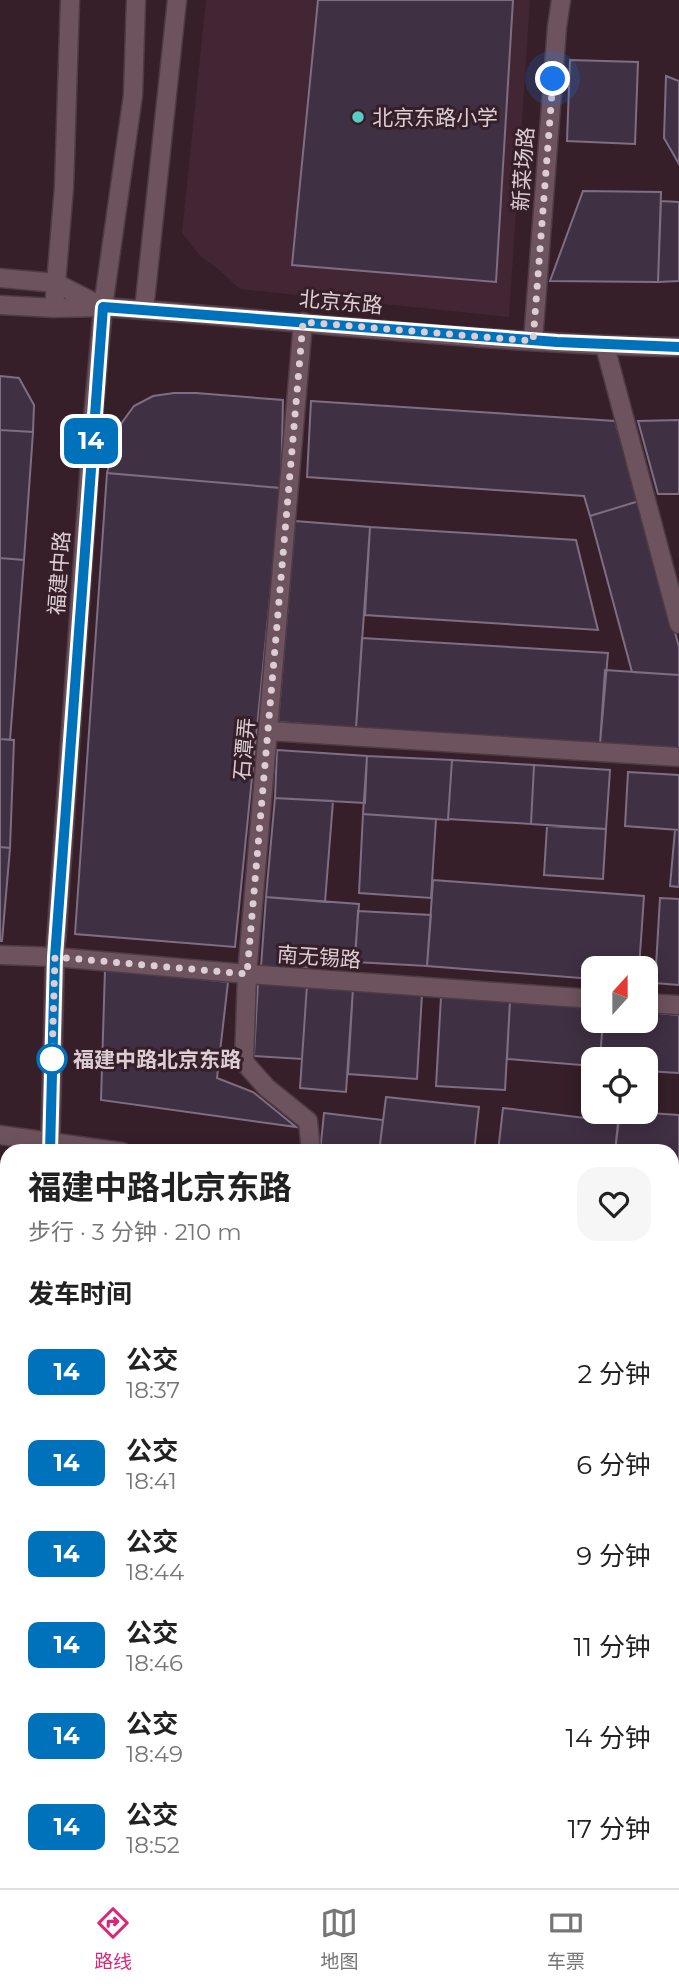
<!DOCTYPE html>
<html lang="zh">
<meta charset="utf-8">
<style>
:root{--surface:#fff;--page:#f6f6f6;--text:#222;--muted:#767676;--line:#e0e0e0;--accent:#db2777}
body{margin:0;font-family:Montserrat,"Noto Sans SC",sans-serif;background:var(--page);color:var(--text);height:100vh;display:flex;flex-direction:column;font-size:26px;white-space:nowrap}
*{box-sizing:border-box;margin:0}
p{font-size:23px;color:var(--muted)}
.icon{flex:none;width:38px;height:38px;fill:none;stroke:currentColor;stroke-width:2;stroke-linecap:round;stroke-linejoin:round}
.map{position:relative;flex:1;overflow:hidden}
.sheet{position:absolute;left:0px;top:1144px;width:679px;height:744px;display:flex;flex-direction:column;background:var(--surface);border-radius:21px 21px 0 0;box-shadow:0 4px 18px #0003}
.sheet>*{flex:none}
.badge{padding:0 14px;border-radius:10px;font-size:24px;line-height:46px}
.needle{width:46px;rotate:21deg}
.controls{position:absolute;left:581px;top:956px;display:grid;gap:14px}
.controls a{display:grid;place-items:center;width:77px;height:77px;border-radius:14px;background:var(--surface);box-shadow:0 4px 18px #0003;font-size:35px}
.you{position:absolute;width:35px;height:35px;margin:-18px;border:5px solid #fff;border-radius:50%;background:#1a73e8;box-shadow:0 0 0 10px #1a73e833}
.map>.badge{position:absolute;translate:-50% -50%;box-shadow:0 0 0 4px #fff}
h2{padding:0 28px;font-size:26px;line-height:63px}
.round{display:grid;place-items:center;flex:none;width:74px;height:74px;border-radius:21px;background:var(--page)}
.headline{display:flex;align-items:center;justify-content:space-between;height:119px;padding:0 28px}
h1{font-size:33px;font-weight:700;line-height:52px}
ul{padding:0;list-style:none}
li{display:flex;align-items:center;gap:21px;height:91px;padding:0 28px}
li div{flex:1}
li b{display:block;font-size:26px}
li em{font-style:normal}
li .badge{min-width:77px;font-weight:700;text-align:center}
.dock{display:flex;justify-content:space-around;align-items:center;height:98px;border-top:2px solid var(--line);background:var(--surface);font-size:19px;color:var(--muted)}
.dock a{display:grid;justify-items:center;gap:4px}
.dock .active{color:var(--accent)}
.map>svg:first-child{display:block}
</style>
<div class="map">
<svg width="679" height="1888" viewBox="0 0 679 1888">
<rect width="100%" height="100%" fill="#361f29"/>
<!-- built -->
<path fill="#432633" d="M206 0H530L509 317 240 289 218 269 199 255 182 233Z"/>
<!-- building -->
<path fill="#3f3043" stroke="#7f6e83" stroke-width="2" d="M318 0H513L496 282 292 265Z
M570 60 638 62 635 144 567 141Z
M666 76 679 81V164L664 138Z
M583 191 661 192 658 282 550 281Z
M661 201 679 202V281L658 282Z
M0 376 19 378 34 405 33 432 0 430Z
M174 393H196L283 400 281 488 107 473 118 428 134 406 153 396Z
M311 401 615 421 639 501 590 516 584 496 307 477Z
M679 420V494H658L638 421Z
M0 430 33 432 24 560 0 558Z
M107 473 281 488 235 947 75 934Z
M639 501 679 647V675L632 672 590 516Z
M295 521 370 527 356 728 278 722Z
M370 527 576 540 598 630 365 615Z
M0 558 24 560 10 740 0 739Z
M362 638 608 653 600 744 356 728Z
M605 670 679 675V750L600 744Z
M0 739 14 740 10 848 0 847Z
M277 750 367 756 365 803 275 798Z
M367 756 452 760 448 820 363 814Z
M452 760 534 765 531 824 448 819Z
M534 765 610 770 606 829 531 824Z
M628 772 679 775V830L625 826Z
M275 798 333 801 325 902 266 897Z
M363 814 436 819 431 898 359 893Z
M547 826 606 829 603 879 544 875Z
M675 830H679V887L670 886Z
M0 847 10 848 2 941H0Z
M433 880 644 896 639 968H593V979L427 966Z
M266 897 359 904 354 967 314 964 300 970 261 967Z
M660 898 679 899V985L655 983Z
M358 911 431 915 427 966 355 962Z
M105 969 228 982 217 1078 253 1092 296 1127 101 1100Z
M258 982 307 985 302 1059 254 1056Z
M307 985 353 988 346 1092 300 1088Z
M353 988 422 994 417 1079 348 1074Z
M441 997 510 1001 505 1090 436 1086Z
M510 1001 593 1008V1020H603L600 1059H593V1066L507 1059Z
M646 1012 679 1015V1073L646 1071V1059H600L603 1020H646Z
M386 1097 479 1107 474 1152H379Z
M503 1108 618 1122 615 1152H498Z
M620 1111 679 1115V1199L672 1198V1152H615Z
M324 1113 383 1120 379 1152H320Z
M672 1251 679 1252V1318L672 1317Z
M672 1325 679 1326V1382L672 1381Z
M672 1430 679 1431V1535L672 1534V1515L676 1495 672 1494Z
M672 1534 679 1535V1584L672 1583Z
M672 1622 679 1624V1667L672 1666Z
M672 1686H679V1837L672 1836Z
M672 1847H679V1888H397L291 1884V1881H672Z
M50 1881H182V1888H56Z
M182 1881H254V1888H182Z"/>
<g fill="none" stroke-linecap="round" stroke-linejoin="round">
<!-- service casing -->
<g stroke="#4e3b44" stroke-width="21">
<path id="service" d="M303 322 247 974 244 1062 267 1088 308 1121 311 1152
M605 346 679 624
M268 731 679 757
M0 955 55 957 247 974 593 999
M646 1003 679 1005
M672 1602 679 1603
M278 1888V1881"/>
</g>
<!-- minor casing -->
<g stroke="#4e3b44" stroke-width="21">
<path id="minor" d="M54 308 64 187 70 0
M144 310 177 0
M533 341 557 27 561 0
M0 1135 122 1152
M672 1214 679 1215
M0 1439 7 1440"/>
</g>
<!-- tertiary casing -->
<g stroke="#4e3b44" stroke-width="21">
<path id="tertiary" d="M50 1152 55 957 93 419 103 307 133 95 136 0
M20 1888V1881"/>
</g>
<!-- secondary casing -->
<g stroke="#4e3b44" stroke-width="21">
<path id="secondary" d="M0 278 56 283 99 305
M0 305 54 308 103 307C294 320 487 344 679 347"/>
</g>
<!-- service -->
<use href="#service" stroke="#6d535d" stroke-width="18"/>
<!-- minor -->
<use href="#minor" stroke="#6d535d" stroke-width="18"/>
<!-- tertiary -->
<use href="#tertiary" stroke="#6d535d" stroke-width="18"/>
<!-- secondary -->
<use href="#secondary" stroke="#6d535d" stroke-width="18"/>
</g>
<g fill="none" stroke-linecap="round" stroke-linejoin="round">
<!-- line casing -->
<g stroke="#fff" stroke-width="16">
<path id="line" d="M50 1152 55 957 103 307 557 342 679 347"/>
</g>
<!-- line -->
<use href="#line" stroke="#0072bc" stroke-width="10"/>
<!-- walk -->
<path stroke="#dccdd3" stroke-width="7" stroke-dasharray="0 12.6" d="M52 1059 55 957 247 974 303 322 533 341 553 79"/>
</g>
<!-- markers -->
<circle fill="#56cec4" stroke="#361f29" stroke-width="2.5" cx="358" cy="117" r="7"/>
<circle fill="#fff" stroke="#0072bc" stroke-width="3.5" cx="52" cy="1059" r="14"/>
<g text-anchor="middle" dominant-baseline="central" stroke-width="6" stroke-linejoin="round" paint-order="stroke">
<!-- poi labels -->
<g font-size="21" fill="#dccdd3" stroke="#361f29" text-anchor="start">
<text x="372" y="117">北京东路小学</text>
</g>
<!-- street labels -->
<g font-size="21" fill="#dccdd3" stroke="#361f29">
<text transform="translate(523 169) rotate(-86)">新菜场路</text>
<text transform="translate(341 302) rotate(5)">北京东路</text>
<text transform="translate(59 573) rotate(-86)">福建中路</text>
<text transform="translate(244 749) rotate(-85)">石潭弄</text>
<text transform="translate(319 957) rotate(4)">南无锡路</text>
</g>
<!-- stop labels -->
<g font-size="21" font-weight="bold" fill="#dccdd3" stroke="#361f29" text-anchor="start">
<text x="73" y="1059">福建中路北京东路</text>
</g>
</g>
</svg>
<div class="controls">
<a><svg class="needle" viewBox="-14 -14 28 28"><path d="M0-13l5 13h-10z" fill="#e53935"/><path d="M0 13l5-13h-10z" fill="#767676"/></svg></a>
<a><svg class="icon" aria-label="locate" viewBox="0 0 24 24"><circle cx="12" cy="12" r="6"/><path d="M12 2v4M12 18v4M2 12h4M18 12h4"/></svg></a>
</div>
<div class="you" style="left:553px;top:79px"></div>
<b class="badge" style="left:91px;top:441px;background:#0072bc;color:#fff">14</b>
<section class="sheet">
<div class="headline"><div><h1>福建中路北京东路</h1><p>步行 · 3 分钟 · 210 m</p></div><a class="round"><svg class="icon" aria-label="heart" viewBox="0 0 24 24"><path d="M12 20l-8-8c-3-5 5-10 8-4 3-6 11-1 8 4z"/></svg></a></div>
<h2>发车时间</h2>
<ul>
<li><span class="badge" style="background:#0072bc;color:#fff">14</span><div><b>公交</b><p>18:37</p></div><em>2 分钟</em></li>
<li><span class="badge" style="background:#0072bc;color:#fff">14</span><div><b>公交</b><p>18:41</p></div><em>6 分钟</em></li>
<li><span class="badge" style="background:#0072bc;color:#fff">14</span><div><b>公交</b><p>18:44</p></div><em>9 分钟</em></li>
<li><span class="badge" style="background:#0072bc;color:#fff">14</span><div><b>公交</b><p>18:46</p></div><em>11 分钟</em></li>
<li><span class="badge" style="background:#0072bc;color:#fff">14</span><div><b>公交</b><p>18:49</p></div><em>14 分钟</em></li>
<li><span class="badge" style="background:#0072bc;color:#fff">14</span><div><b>公交</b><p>18:52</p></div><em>17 分钟</em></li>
</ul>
</section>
</div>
<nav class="dock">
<a class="active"><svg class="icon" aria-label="directions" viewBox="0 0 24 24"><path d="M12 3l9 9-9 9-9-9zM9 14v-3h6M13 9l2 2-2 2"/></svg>路线</a>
<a><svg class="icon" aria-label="map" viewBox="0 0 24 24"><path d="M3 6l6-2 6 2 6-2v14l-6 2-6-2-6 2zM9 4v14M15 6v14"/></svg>地图</a>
<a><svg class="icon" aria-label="tickets" viewBox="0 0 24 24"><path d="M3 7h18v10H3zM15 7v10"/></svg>车票</a>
</nav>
